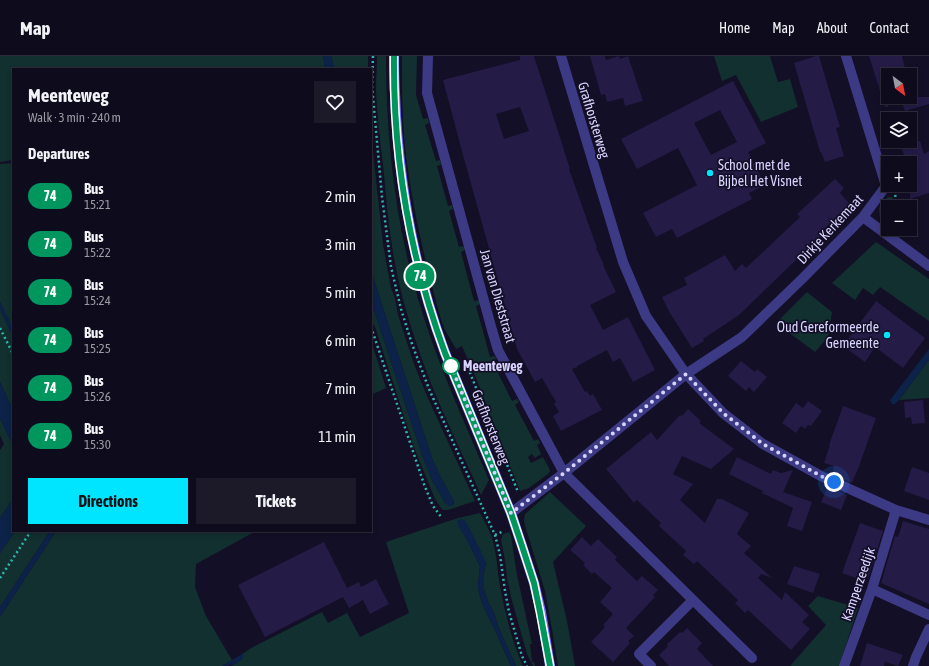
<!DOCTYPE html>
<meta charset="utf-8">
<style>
:root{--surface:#0e0b1c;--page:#1c1929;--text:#f1f3f6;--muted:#9b9ba3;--line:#2e2b3b;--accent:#00e5ff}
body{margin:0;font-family:"Asap Condensed",sans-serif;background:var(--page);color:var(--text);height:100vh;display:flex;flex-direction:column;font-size:15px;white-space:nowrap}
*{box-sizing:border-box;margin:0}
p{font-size:13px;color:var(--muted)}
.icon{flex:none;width:22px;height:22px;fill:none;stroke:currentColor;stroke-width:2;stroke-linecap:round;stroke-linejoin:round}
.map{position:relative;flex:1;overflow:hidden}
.panel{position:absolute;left:12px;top:12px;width:360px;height:464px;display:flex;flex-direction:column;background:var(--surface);border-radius:0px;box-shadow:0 2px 6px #0003,0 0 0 1px var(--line)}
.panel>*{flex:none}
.badge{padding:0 8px;border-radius:13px;font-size:14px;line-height:26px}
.needle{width:26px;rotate:148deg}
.tools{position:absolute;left:881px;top:12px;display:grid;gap:8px}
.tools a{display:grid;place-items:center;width:36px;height:36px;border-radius:0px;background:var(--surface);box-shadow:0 2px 6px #0003,0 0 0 1px var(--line);font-size:20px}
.you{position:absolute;width:20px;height:20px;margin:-10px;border:3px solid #fff;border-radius:50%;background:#1a73e8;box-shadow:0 0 0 6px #1a73e833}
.map>.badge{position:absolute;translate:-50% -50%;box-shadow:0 0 0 2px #fff}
h2{padding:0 16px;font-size:15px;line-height:36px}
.round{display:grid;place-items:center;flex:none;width:42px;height:42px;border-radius:0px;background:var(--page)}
.head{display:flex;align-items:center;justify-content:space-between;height:68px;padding:0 16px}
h1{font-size:19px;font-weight:700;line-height:30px}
.button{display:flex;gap:8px;margin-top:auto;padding:8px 16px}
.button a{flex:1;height:46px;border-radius:0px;background:var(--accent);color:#111;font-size:16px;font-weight:700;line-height:46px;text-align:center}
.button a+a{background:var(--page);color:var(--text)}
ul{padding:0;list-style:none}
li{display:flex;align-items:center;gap:12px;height:48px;padding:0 16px}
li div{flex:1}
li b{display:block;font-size:15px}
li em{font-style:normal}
li .badge{min-width:44px;font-weight:700;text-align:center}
header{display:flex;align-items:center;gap:24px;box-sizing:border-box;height:56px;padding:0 20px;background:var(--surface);border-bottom:1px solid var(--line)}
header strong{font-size:19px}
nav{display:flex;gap:22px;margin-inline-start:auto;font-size:14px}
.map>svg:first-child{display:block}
</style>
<header>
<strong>Map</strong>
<nav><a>Home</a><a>Map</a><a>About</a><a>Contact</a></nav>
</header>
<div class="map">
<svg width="929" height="610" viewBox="0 0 929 610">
<rect width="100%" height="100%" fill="#130f26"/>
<!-- green -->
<path fill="#12302f" d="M0 0H323L325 13H13V104L0 106Z
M331 0H368V13H334Z
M377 0H386C386 83 395 166 419 246 437 307 464 365 489 424L481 439C459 390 434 341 417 289 406 257 397 224 392 190 388 166 386 142 384 118 381 90 377 62 376 33 376 22 377 11 377 0Z
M402 0H417L416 39 423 63 428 62 429 67 425 69 436 105 440 104 441 109 437 110 448 150 452 149 453 153 449 155 459 191 464 190 465 194 461 196 474 245 479 244 480 248 476 250 490 301 495 300 496 303 492 305 512 345 517 343 519 346 515 349 534 385 538 383 540 387 537 389 541 398 535 402 532 398 528 401 531 407 543 401 549 412 550 415 548 418 529 432 520 435 476 322 462 290 456 293 444 272 440 260C426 209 414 159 407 107 402 72 402 36 402 0Z
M714 0H770L778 26 790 23 798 51 761 66 736 19 722 25Z
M371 77 383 188 391 232 395 242 398 259 414 308 427 340 475 445 448 454H443L441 452 435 443 415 394 375 271 371 265V245L421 396 432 424 446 448 453 449 454 447 453 444 439 418 433 405 371 215Z
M13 107V273L0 246V108Z
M889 141H892L893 143 896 151H888V172L881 167C879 155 876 147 889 141Z
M876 186 929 223V265L880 231 873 239 863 232 855 244 832 227Z
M807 236 832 256 828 281 815 296 776 267Z
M0 253 13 281V354L0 326Z
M371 284 386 332 371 339Z
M929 304V342L899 344Z
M0 362 13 390V443L0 462V394L4 388 0 379Z
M550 436 586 470 553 506 567 565 575 610H558L552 573 545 535 524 466 525 458Z
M480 457C484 464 488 472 491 479 497 496 497 513 500 530 505 557 512 585 523 610H516L498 570 494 557 488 546 484 533V517L486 506 470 490 480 510 478 529 479 537 483 550 495 574 511 610H231L242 603 243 599 242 598 253 591 322 556 328 567 347 557 360 581 409 557 386 486 458 462Z
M15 475H50L0 551V497Z
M56 475H256L196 508 195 531 206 560 232 604 222 610H0V561Z
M509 476 511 480 517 519 532 588H530L532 606H534L535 610H533L527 598 511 541 507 522 505 504 501 484 503 478Z
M818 540 858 552 839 610H790L826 569 808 550Z"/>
<!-- water -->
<path fill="#0c2248" d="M323 0H331L334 13H325Z
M371 215 433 405 439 418 453 444C454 448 453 450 448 450L446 448 432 424 421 396 371 245Z
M0 246 13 273V281L0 253Z
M929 293V304L899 344 895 348H892L890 344Z
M0 326 13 354V390L0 362Z
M13 443V475H15L0 497V462Z
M461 463 464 464 467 467 486 506 484 517V533L488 546 494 557 498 570 516 610H511L495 574 483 550 479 537 478 529 480 510 470 490 458 469 457 465Z
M50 475H56L0 561V551Z
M242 598 244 600C239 608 230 610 222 610Z"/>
<!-- building -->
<path fill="#241b47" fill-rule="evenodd" d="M520 0H534L570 113H569L597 192H596L604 209H603L616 236 590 249 603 274 628 261 655 314 633 326 620 302 613 306 607 294 577 310V311L572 313 585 336 587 335 590 340 593 338 602 354 561 375 553 360 559 356 554 348 556 346 542 322 535 326 517 293 463 99 443 24 520 4ZM520 51 529 75 504 83 496 58Z
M590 0H605L606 4 619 0 620 3 628 0 643 45 625 50 623 42 607 46 605 38 601 39Z
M816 0H819L840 71 836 72 844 100 825 106 821 96H820L794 7Z
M869 0H902L905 12 888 17V51H885Z
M733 25 766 87 748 96 765 129 749 137 752 143 677 182 672 173 656 181 643 157 697 129 678 92 637 113 621 83ZM720 54 737 86 711 99 694 67Z
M900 41H929V48L905 55Z
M899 85H920L924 98 929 95V137L910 143V101L905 102Z
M835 123 844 132 840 137 850 148 820 177 822 179 739 259 703 283 704 285 692 292 670 257 662 241 687 229 684 222 725 199 735 215 742 208 746 212 800 161 797 158Z
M876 245 925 282 903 312 875 291 865 306 843 290Z
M741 305 755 316 757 313 767 321 754 336 749 331 746 335 728 320Z
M923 344 925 367 912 368 911 361 905 362 904 346Z
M808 345 822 355 811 370 808 369 805 373 801 370 796 377 782 367 796 347 803 352Z
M843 350 876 362 858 413 852 427 832 418 834 413H833L834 410 824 407 830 389H829Z
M688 353 701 365 699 367 734 393 711 413 682 400 673 418 693 428 680 444 705 467 717 443H722L749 457 737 478 751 490 744 497 772 522 761 518 758 522 782 544 785 536 809 559 802 566 810 573 791 594 748 554 745 557 735 547 738 544 697 505 694 508 683 499 686 495 659 470 661 467 637 444 634 447 606 413 651 376 657 384 680 359 682 360Z
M737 401 771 418 773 414 781 417 793 414 783 436 812 446 802 475 787 470 793 452 762 437 763 435 729 418Z
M912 411 929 417V444L904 435Z
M828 430 847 439 841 454 821 446Z
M903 465 929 473V548L881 527 895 480 898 481Z
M860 467 883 475 868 522 866 521 864 525 842 517Z
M582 481 591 490 598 483 617 501 615 504 637 525 642 520 658 534 653 539 655 541 626 572 634 580 628 585 630 587 613 606 591 586 605 571 603 569 613 558 600 546 612 532 594 516 592 518 583 509 585 507 570 494Z
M324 486 347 532 359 526 361 531 376 523 389 548 370 558 363 544 349 552 343 541 265 581 238 529Z
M794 510 820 518 813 537 787 528Z
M687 572 702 587 697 593 713 610H669L659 599 668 590 667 588 680 576 682 577Z
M867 587 903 599 898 610 885 606 884 610H860Z"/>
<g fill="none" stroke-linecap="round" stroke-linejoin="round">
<!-- path -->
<path stroke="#2fb8b0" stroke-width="2.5" stroke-dasharray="2 3" stroke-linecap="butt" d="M373 0 372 30 382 141 391 211 401 253 412 288 429 333 495 479 500 499 505 535 509 556 522 600 527 610
M895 139 899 151
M371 271 425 431 433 450 442 462
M0 272 13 298
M466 307 518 436
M495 479 504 475
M0 522 31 475"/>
<!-- minor -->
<path stroke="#3d3a85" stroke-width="10" d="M428 0 427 37 492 274 498 294 564 417 752 602
M561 0 623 206 646 260 686 318 723 357 763 388 821 420 896 454 929 464
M863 161 929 210
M511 457 564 417 686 318 742 281 803 222 863 161 886 130 846 0
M872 533 929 559
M651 610 639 598 693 544
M844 610 872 533 896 454
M913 610 916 601 929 573"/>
<!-- secondary -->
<path stroke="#6f6bff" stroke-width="10" d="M394 0C394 12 394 24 395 37 398 126 414 213 445 297L511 457 522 490 534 527 541 556 550 610"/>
</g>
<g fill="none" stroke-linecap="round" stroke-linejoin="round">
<!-- line casing -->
<g stroke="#fff" stroke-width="9">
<path id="line" d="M394 0C393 101 410 202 445 297L511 457 522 490 534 527 540 556 550 610"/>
</g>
<!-- line -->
<use href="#line" stroke="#00965e" stroke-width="6"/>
<!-- walk -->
<path stroke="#d9d4ff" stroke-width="4" stroke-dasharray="0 7.2" d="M451 310 511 457 564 417 686 318 723 357 763 388 821 420 834 426"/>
</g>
<!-- markers -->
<g fill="#00e5ff" stroke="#130f26" stroke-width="1.5">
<circle cx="710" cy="117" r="4"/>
<circle cx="887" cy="279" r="4"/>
</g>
<circle fill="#fff" stroke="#00965e" stroke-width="2" cx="451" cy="310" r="8"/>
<g text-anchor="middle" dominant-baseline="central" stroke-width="3.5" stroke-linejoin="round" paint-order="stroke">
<!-- street labels -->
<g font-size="14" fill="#d9d4ff" stroke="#130f26">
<text transform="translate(594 64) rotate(73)">Grafhorsterweg</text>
<text transform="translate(830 173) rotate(-47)">Dirkje Kerkemaat</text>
<text transform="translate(498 240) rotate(74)">Jan van Dieststraat</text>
<text transform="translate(491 371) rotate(68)">Grafhorsterweg</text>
<text transform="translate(858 528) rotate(-71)">Kamperzeedijk</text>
</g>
<!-- poi labels -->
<g font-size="14" fill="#d9d4ff" stroke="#130f26" text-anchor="start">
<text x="718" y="109">School met de<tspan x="718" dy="16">Bijbel Het Visnet</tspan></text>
<text x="879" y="271" text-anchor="end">Oud Gereformeerde<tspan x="879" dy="16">Gemeente</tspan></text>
</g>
<!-- stop labels -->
<g font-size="14" font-weight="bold" fill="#d9d4ff" stroke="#130f26" text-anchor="start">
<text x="463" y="310">Meenteweg</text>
</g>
</g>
</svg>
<div class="tools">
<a><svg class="needle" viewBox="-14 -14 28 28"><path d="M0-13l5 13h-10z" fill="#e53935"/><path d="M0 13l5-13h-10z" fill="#9b9ba3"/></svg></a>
<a><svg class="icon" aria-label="layers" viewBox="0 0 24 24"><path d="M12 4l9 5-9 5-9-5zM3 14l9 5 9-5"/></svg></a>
<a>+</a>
<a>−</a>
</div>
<div class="you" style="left:834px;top:426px"></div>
<b class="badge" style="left:420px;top:220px;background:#00965e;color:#fff">74</b>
<section class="panel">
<div class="head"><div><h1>Meenteweg</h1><p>Walk · 3 min · 240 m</p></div><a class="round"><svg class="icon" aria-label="heart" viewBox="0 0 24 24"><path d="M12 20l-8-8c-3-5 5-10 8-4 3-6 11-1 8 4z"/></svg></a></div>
<h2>Departures</h2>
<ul>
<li><span class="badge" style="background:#00965e;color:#fff">74</span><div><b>Bus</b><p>15:21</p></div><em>2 min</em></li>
<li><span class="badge" style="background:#00965e;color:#fff">74</span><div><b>Bus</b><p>15:22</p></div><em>3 min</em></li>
<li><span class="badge" style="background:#00965e;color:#fff">74</span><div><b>Bus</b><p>15:24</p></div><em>5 min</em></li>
<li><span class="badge" style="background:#00965e;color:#fff">74</span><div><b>Bus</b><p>15:25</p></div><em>6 min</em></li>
<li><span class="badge" style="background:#00965e;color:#fff">74</span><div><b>Bus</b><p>15:26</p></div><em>7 min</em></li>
<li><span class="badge" style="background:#00965e;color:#fff">74</span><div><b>Bus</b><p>15:30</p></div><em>11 min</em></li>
</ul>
<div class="button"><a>Directions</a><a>Tickets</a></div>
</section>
</div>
